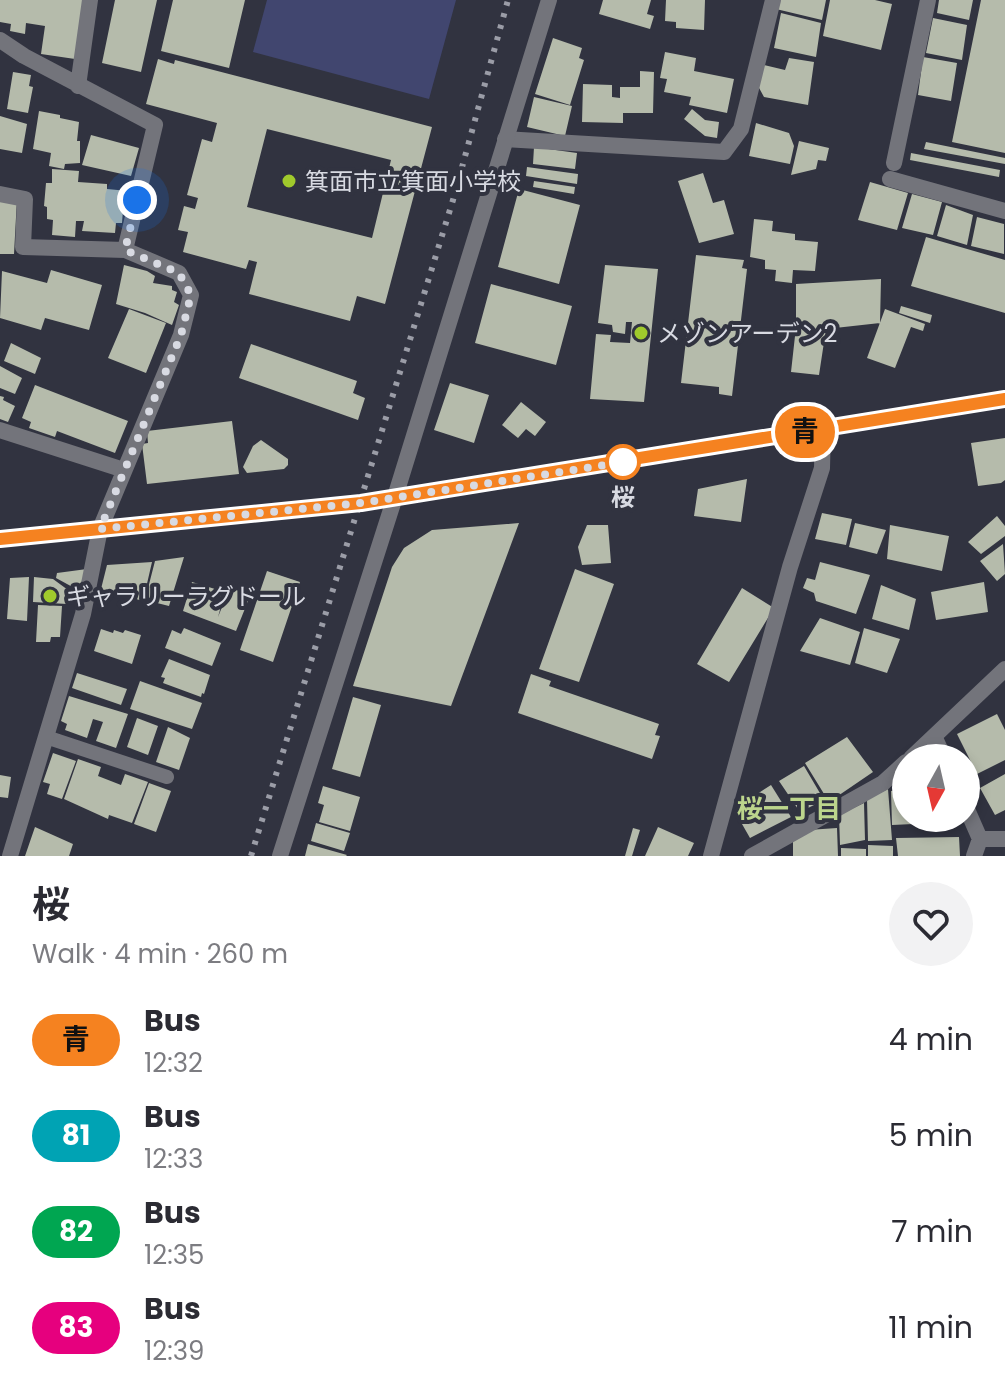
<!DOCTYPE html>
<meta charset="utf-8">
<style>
:root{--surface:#fff;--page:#f2f2f3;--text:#2b2b33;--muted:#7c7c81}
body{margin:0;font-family:Poppins,"Noto Sans JP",sans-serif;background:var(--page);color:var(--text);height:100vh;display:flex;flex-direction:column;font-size:30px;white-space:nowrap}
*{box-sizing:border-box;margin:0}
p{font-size:26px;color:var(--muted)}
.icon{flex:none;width:44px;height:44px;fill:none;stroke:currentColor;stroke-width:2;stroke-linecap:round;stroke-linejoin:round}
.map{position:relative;height:856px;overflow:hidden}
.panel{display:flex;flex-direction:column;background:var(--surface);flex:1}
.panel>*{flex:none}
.badge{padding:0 16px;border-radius:26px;font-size:28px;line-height:52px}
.needle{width:52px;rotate:188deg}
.fabs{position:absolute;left:892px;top:744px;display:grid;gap:16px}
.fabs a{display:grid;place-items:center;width:88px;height:88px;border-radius:50%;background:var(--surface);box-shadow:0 4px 12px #0003;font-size:40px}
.you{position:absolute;width:40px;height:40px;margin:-20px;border:6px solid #fff;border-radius:50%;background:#1a73e8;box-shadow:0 0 0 12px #1a73e833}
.map>.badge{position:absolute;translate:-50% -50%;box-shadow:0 0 0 4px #fff}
.round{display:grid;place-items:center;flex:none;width:84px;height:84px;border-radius:42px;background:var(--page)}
.headline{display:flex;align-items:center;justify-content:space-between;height:136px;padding:0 32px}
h1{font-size:38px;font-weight:700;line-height:60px}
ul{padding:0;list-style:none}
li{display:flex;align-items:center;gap:24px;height:96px;padding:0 32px}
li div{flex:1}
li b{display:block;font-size:30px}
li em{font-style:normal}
li .badge{min-width:88px;font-weight:700;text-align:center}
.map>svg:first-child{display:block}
</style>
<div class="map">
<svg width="1005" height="856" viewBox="0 0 1005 856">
<rect width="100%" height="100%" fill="#313340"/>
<!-- green -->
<path fill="#41466f" d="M267 0H456L429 99 253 52Z"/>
<!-- building -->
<path fill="#b5bbab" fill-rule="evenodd" d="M0 0H84L75 59 41 54 45 26 26 23 25 34 10 31 11 24 0 22Z
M115 0H157L141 72 102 63Z
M173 0H245L229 68 161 51Z
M603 0H651L647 14 654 16 650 29 599 14Z
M666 0H705L704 30 676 28V22L665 21Z
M778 0H826L822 20 776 9Z
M830 0H875L892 4 881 50 823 36Z
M939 0H973L969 20 937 13Z
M981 0H1005V153L952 142Z
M781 13 821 23 816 57 774 48Z
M933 18 967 25 962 60 926 53Z
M553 38 582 48 579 58 584 60 570 105 535 94Z
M665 52 696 58 694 71 734 79 727 113 689 105 691 97 664 92 667 79 660 78Z
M923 57 957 63 951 101 918 95Z
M789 58 814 62 808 105 764 97 758 86 764 65 785 70Z
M158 59 174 64 175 60 432 127 385 304 357 296 350 321 249 294 257 262 249 260 246 269 183 252 188 232 178 230 184 206 195 209 198 198 187 195 202 139 212 142 217 123 146 104ZM267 129 391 160 372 238 247 207Z
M640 71 654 72 653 113H623V123L582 122 583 84 612 85V97L620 98V87H640Z
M13 72 31 75 29 86 33 87 28 113 7 109Z
M534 97 572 106 565 136 527 127Z
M692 109 705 120 719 122 717 138 705 136 684 119Z
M39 111 60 115V118L79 122 77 141H80V163L65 164 64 169 49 166 51 153 33 149Z
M0 116 27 124 22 153 0 149Z
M756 123 789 133 794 146 790 164 749 156Z
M91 135 139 148 131 176 82 165Z
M799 141 829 148 826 161 818 160 816 169 791 175Z
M926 142 1005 158V164L924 149Z
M534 147 577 153 575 169 533 164Z
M911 153 1000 170 999 177 910 160Z
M527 167 578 174 577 184 526 176Z
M52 169 79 171 78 182 107 184V189L128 191 126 211 123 210 122 223H116L115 233 82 231 84 221H76L75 237 52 235 53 220 47 219V207L44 206 46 183H52Z
M703 173 713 203 724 200 734 234 699 243 678 181Z
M534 181 575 187 574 194 533 187Z
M870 182 908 193 897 230 858 220Z
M519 189 580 205 559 284 498 267Z
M912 194 942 202 933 235 902 228Z
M0 198 17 199 14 254H0Z
M946 205 973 215 967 245 937 236Z
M977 217 1004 224V254L971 246Z
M754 219 773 221 772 231 795 234V240L818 242 815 271 793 270 792 283 775 281 776 270 765 269V260L750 257Z
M926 237 1005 260V313L911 286Z
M696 255 744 260 742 268 747 269 732 396 719 394V387L681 383Z
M124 265 147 271 155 276 153 283 172 286V290L177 292 174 302 179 305 172 325 145 313 116 304Z
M605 265 658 269 644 402 590 399 596 334 611 335 610 342 630 343 632 322H626L625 334 613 332 612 325 598 323Z
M51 270 102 285 89 330 45 318 41 330 0 318 2 271 47 283Z
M881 279 880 323 826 329 819 375 791 372 796 327V284Z
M491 284 572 306 556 365 475 343Z
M901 306 932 315 930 323 899 313Z
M129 309 166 323 146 373 108 358Z
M885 309 925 324 923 331 911 327 895 368 867 358Z
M11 343 41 358 35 374 4 361Z
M251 344 357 381 353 393 365 398 358 420 239 378Z
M0 366 22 378 15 394 0 388Z
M450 383 489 395 474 443 434 430Z
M35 385 128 421 115 453 57 431 55 437 29 428 31 422 22 418Z
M0 396 4 397 3 400 15 406 8 422 0 419Z
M521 402 546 422 535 436 526 429 518 438 502 425Z
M232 421 239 474 147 484 142 444 148 443 147 431Z
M1005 438V480L1001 483 978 486 971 443Z
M261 440 288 459V465L284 469 247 473 243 467 253 446Z
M747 479 741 522 694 516 698 489Z
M822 513 852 519 846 545 815 539Z
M997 516 1005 526V536L981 554 968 542Z
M519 523 451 706 353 686 392 567 404 548 432 530Z
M855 523 886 530 877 554 849 547Z
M587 525H608L611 563 582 565 578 547Z
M890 525 949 536 942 571 887 559Z
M1003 544 1005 574 997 581 980 561Z
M184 557 169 606 145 600 155 561Z
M152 562 143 601 101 589 107 565Z
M820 562 870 575 856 614 816 601 814 593 803 588 807 578 815 580Z
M87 569 78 590 56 578 57 573Z
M575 569 614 584 579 682 539 669Z
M267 571 300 582 273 662 240 650Z
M29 577 27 621 7 619 10 578Z
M34 577 53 579 68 590 67 604 33 602Z
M192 582 225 592 218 617 230 587 250 596 236 631 183 611Z
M984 582 988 612 936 620 931 592Z
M881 585 916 599 909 630 872 619Z
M742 588 774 608 729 682 697 664Z
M38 605 62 606 60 637H51L50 642H36Z
M820 618 860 632 850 665 800 651Z
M184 628 221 643 212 666 165 648 172 630 181 634Z
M864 628 900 639 887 673 855 663Z
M101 629 113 633 114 630 123 633 125 630 141 635 132 664 94 651Z
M169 659 210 675 204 694 202 693 201 697 163 683 165 678 161 677Z
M77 673 127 689 121 705 72 688Z
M531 674 551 681 549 686 659 724 655 735 660 736 652 759 518 713Z
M140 681 202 703 192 729 130 709Z
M69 696 128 714 116 748 96 741 103 722 93 719 87 738 65 730 67 724 61 721Z
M353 697 381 705 360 777 332 769Z
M997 714 1005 730V760L977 774 957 734Z
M137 718 158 726 148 755 127 747Z
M168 727 190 738 179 770 156 762Z
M847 737 873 772 829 802 805 763Z
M53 753 76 761 62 799 47 794 50 784 43 782Z
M78 759 101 767 98 776 121 785 125 774 148 782 132 823 109 815 108 819 64 799Z
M804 766 824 800 800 812 779 781Z
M1005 774V810L995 815 980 788Z
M0 775 11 777 8 798 0 797Z
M149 783 171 791 156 832 134 824Z
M771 785 791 817 750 838 738 817 740 805Z
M323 786 360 797 350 831 319 822 324 805 318 803Z
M888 789 892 840 868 841 867 799Z
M906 789V818H956V822L892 825 891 791Z
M864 803 865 840 840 845 839 815Z
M316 823 350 833 344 851 311 841Z
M35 827 73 844 69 856H25Z
M658 827 694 843 688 856H645Z
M633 828 640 830 632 856H625Z
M837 828 838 856H793V839L808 830Z
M959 837 960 856H898L896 838Z
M308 844 347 855 346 856H305Z
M868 845 893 846V856H868Z
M841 848 866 849V856H841Z"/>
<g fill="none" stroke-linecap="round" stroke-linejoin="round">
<!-- service -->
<path stroke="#73747b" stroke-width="14" d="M46 737 167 777"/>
<!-- minor -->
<path stroke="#73747b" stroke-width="16" d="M0 40 24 56 155 125 125 250 179 273 191 295 181 335 100 529 83 614 10 856
M78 86 90 0
M505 139 724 152 741 129 773 0
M894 163 928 0
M890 179 1005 211
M0 194 25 199 23 247 125 250
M0 430 124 470
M935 738 944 758
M911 758 1005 669
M966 807 980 839 974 856
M980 839H1005
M711 856 790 567 822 468 823 429
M752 856 883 783 906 762"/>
<!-- tertiary -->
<path stroke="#73747b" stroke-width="16" d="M0 539 361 503 1005 399
M280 856 395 497 549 0"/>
<!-- rail -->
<path stroke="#9b9da7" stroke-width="6" stroke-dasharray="4 8" stroke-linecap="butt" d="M251 856 453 200 508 0"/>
</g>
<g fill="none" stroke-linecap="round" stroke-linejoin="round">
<!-- line casing -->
<g stroke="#fff" stroke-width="18">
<path id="line" d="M0 539 361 503 1005 399"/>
</g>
<!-- line -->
<use href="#line" stroke="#f58220" stroke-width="12"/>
<!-- walk -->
<path stroke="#d8dae2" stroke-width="8" stroke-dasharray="0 14.4" d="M137 200 125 250 179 273 191 295 181 335 100 529 361 503 625 462H623"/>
</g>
<!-- markers -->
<g fill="#a0ca2c" stroke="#313340" stroke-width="3">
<circle cx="289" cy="181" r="8"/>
<circle cx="641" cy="333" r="8"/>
<circle cx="50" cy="596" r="8"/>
</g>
<circle fill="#fff" stroke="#f58220" stroke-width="4" cx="623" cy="462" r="16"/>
<g text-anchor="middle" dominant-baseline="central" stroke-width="8" stroke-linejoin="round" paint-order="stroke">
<!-- poi labels -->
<g font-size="24" fill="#d8dae2" stroke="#313340" text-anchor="start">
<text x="305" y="181">箕面市立箕面小学校</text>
<text x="657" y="333">メゾンアーデン2</text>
<text x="66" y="596">ギャラリーラグドール</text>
</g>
<!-- stop labels -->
<g font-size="24" font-weight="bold" fill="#d8dae2" stroke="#313340">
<text x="623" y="497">桜</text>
</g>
<!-- neighbourhood labels -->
<g font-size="26" font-weight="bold" fill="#bcd58c" stroke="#313340">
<text x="789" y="809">桜一丁目</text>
</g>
</g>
</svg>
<div class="fabs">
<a><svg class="needle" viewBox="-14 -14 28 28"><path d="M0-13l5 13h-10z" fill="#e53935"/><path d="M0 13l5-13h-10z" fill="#7c7c81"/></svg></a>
</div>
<div class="you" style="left:137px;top:200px"></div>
<b class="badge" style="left:805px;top:432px;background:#f58220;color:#111">青</b>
</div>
<section class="panel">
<div class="headline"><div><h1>桜</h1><p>Walk · 4 min · 260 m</p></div><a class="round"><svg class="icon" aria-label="heart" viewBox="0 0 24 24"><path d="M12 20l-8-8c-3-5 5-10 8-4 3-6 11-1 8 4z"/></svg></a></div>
<ul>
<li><span class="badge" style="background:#f58220;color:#111">青</span><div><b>Bus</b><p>12:32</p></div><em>4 min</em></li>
<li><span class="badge" style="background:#00a3b4;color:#fff">81</span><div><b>Bus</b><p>12:33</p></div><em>5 min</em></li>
<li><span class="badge" style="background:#00a651;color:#fff">82</span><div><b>Bus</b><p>12:35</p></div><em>7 min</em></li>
<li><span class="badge" style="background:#e6007e;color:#fff">83</span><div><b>Bus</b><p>12:39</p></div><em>11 min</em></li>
</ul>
</section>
